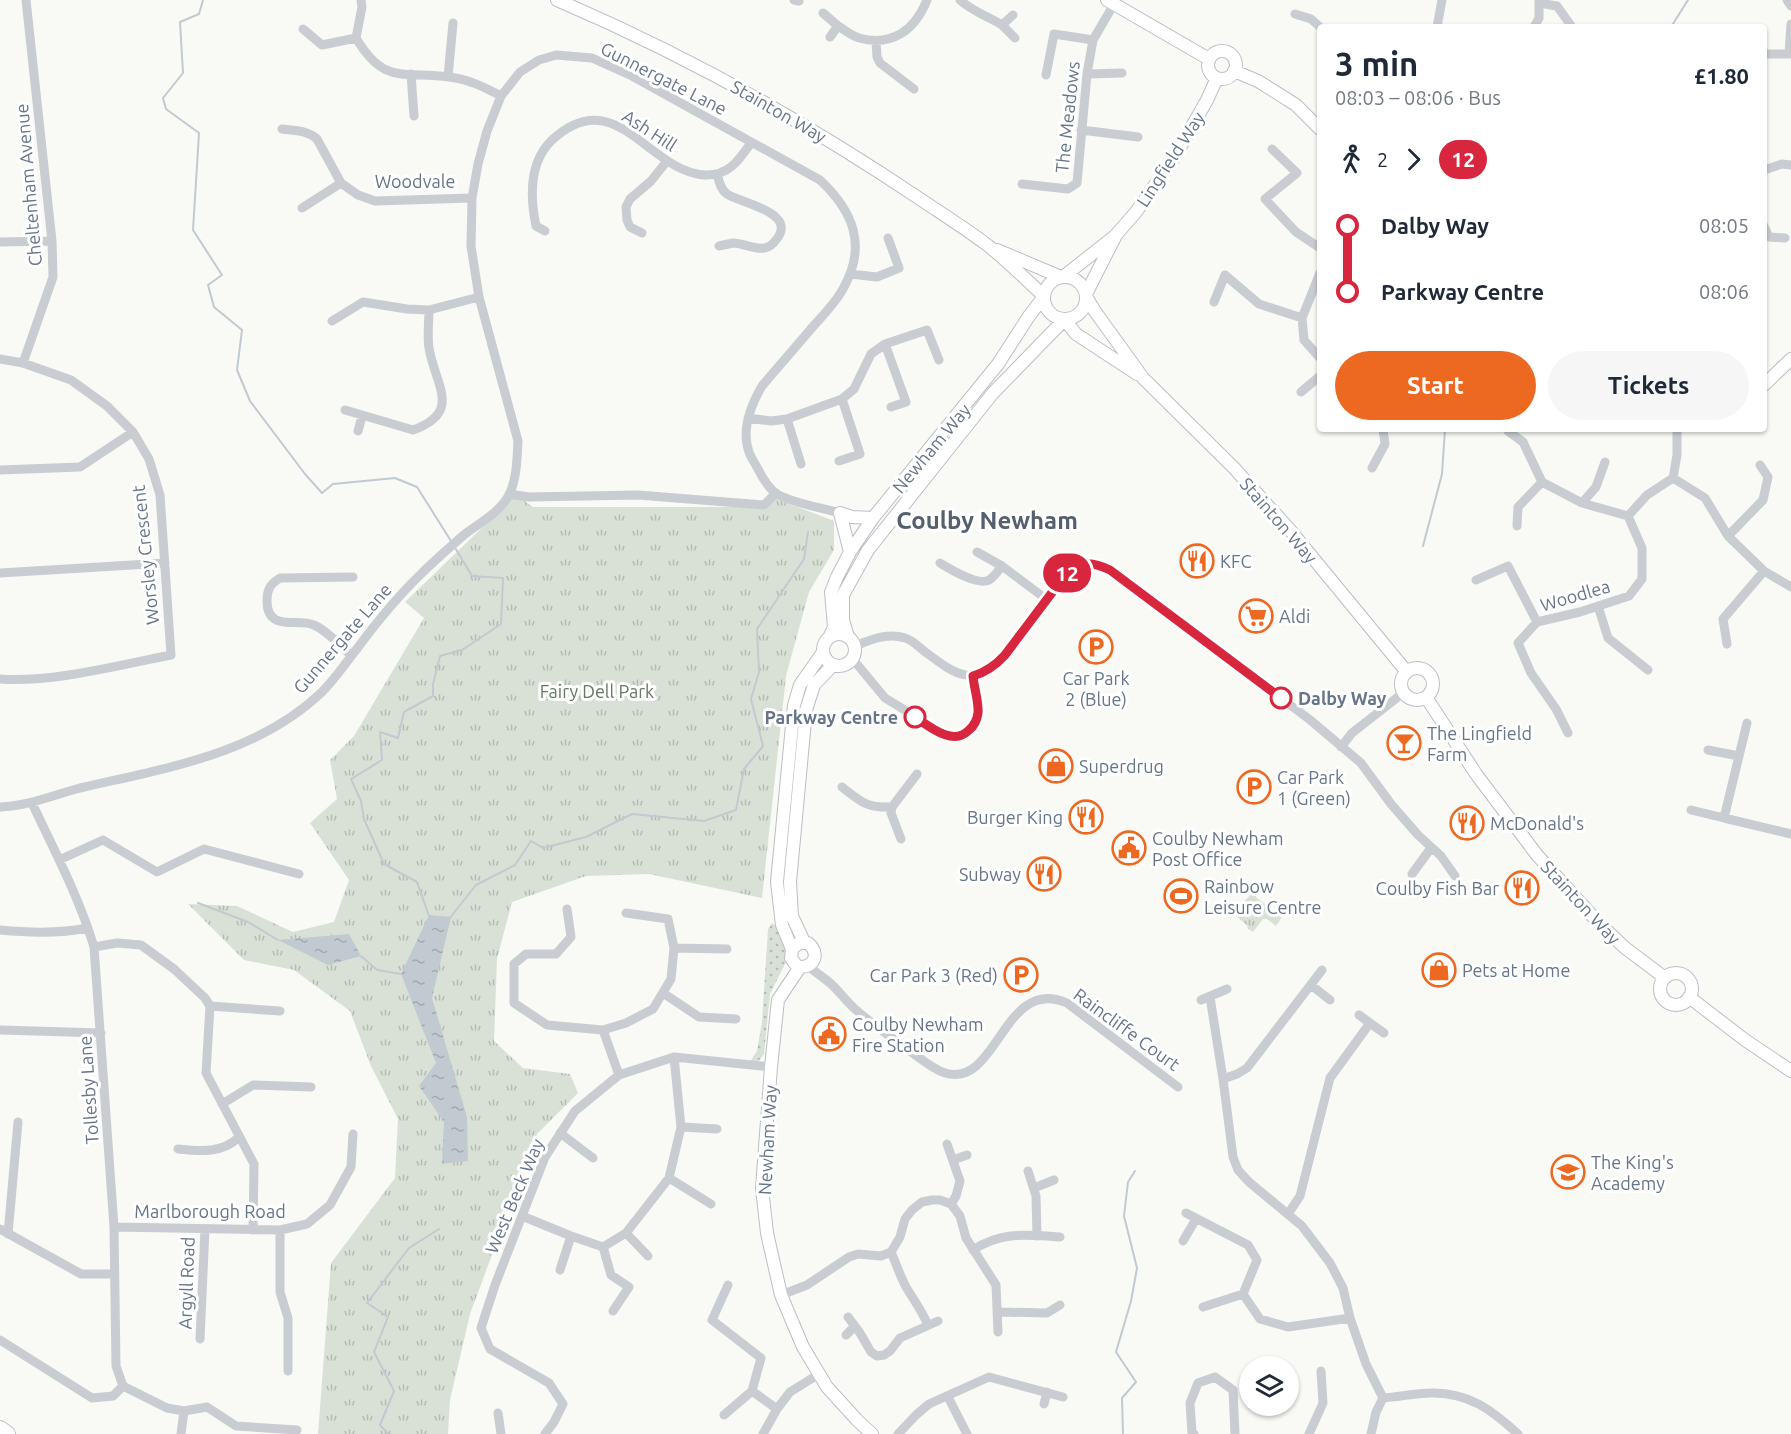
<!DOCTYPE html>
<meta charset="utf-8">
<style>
:root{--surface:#fff;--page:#f6f6f7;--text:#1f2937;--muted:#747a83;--accent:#ed6922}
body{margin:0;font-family:Ubuntu,sans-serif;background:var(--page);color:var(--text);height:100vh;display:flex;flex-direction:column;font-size:22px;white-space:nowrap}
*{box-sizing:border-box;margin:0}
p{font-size:20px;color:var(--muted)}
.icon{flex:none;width:33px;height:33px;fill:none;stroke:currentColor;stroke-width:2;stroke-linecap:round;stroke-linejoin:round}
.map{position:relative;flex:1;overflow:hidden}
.panel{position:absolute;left:1317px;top:24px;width:450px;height:408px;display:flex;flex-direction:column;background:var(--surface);border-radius:6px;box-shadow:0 2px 4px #0004}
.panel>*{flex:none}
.badge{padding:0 12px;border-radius:20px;font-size:21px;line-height:39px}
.tools{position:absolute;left:1239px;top:1356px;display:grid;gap:12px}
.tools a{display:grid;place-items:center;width:60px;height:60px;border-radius:50%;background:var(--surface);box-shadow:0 2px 4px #0004;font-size:30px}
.map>.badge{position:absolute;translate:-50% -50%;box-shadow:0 0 0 3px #fff}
.legs{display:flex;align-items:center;gap:9px;height:66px;padding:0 18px;font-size:20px}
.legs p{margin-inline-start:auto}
.summary{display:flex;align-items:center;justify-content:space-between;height:102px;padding:0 18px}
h1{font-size:33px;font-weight:600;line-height:45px}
.primary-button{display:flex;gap:12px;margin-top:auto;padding:12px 18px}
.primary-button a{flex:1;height:69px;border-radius:36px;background:var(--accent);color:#fff;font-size:24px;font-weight:600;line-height:69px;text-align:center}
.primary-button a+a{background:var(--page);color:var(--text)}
ul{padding:0 18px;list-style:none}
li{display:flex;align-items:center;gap:21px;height:66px;font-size:22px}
li i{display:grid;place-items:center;width:9px;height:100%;margin:0 8px;background:currentColor}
li i::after{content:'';width:15px;height:15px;margin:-8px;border:4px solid;border-radius:50%;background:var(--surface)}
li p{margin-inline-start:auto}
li:first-child i{background:linear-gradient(#0000 50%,currentColor 0)}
li:last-child i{background:linear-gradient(currentColor 50%,#0000 0)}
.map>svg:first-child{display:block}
</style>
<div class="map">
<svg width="1791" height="1434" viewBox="0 0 1791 1434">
<defs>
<pattern id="grass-dots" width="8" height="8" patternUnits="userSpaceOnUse" patternTransform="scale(1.5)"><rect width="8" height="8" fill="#d9e1d7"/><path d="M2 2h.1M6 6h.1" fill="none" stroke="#b4bbb4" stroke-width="1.8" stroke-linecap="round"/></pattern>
<pattern id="park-tufts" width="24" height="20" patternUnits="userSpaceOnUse" patternTransform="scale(1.5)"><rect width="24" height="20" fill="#d9e1d7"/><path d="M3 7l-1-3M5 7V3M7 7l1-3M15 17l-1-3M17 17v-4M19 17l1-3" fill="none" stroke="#b4bbb4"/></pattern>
<pattern id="water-ripples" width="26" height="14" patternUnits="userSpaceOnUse" patternTransform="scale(1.5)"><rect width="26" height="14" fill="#c0cad0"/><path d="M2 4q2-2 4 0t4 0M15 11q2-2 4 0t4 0" fill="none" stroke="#a0a9af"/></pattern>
</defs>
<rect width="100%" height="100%" fill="#f9f9f6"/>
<!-- grass -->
<path fill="url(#grass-dots)" d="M772 923 784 934 787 960 770 994 764 1054 757 1063 750 1064 751 1060 757 1051 762 1022 768 929Z"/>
<!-- park -->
<path fill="url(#park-tufts)" d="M516 495 533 507H765L774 498 834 521V550L809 592 786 676 762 898 649 874 586 876 512 902 497 959 494 1041 523 1068 570 1074 578 1093 537 1134 470 1314 450 1400 448 1434H318L331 1263 395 1178 398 1119 371 1066 350 1011 294 970 244 960 188 904 237 906 293 932 334 922 349 880 310 823 337 799 330 760 354 736 424 618 405 602Z
M1253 892 1257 898 1282 917 1276 926 1267 919H1263L1253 932 1248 929 1247 925 1233 914Z"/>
<!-- water -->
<path fill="url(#water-ripples)" d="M429 915 451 917 432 998 467 1117 468 1161 442 1164 444 1122 419 1086 436 1063 401 974Z
M349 934 361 956 328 965 278 940Z"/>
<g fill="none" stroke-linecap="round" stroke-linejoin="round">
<!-- stream -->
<path stroke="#c0cad0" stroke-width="2" d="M203 0 199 14 180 22 183 73 163 98 166 109 199 133 193 230 222 275 208 285 214 307 242 330 237 370 250 401 305 474 322 493 333 484 395 478 417 487 451 541
M1671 27 1688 0
M1423 546 1442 474 1445 429
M198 903 248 922 278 940
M429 916 417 882 384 864 364 819 361 801 351 779 382 760 380 732 398 738 404 712 433 696V684L440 656 462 650 501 624 503 578 472 576 454 546
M449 919 476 885 515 865 531 841 543 848 586 837 632 814 704 821 736 810 744 769 763 746 751 699 759 672 757 629 804 559 808 532
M361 956 377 970 401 974
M388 1434 380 1425 394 1391 374 1352 388 1317 367 1303 409 1248 439 1229
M1123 1434 1122 1398 1136 1382 1116 1352 1131 1301 1137 1268 1124 1216 1128 1182 1135 1171"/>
<!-- secondary casing -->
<g stroke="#bbbfc5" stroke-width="14">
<path id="secondary" d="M557 0C686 55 806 122 923 201 944 215 966 229 986 244 1007 260 1025 279 1044 296
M1107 0 1209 59
M1208 65a14 14 0 1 1 28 0a14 14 0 1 1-28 0Z
M1234 71 1258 81 1296 105 1320 129
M997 250 1061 277
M1044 298a21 21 0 1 1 42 0a21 21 0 1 1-42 0Z
M1063 277 1115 236 1136 212 1174 158 1207 100 1217 78
M1086 294 1115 237
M1087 298 1094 310 1143 378 1234 468 1290 530 1406 671
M1065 320 1076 334 1137 374
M1764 385 1791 359
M840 513 850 552
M840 513 852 517 873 518
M823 650a16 16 0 1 1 32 0a16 16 0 1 1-32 0Z
M848 637 843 620V595L868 550 993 393 1064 320
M829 638 834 627 831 592 837 577 850 552 873 518 998 364 1029 316 1043 298
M1401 684a16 16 0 1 1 32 0a16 16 0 1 1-32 0Z
M1426 697 1476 774 1537 855 1596 920 1624 947 1665 978
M804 942 792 916 790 882 806 710 814 685 833 665
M792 949 782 925 777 882 794 705 800 685 823 652
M800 967 796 965 791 958 792 949 799 943H808C820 953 815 967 800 967L778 1000 771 1067 762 1188 767 1233 781 1295 803 1347 827 1387 857 1420 872 1434
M1660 989a16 16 0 1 1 32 0a16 16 0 1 1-32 0Z
M1689 997 1745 1040 1791 1071"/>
</g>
<!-- highway casing -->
<g stroke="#bbbec2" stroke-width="18">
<path id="highway" d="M0 1429 7 1434"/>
</g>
<!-- street -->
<path stroke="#c9ccd0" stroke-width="9" d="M361 0 362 7 356 38C384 85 402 71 449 77 468 79 484 87 501 96
M794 0 799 1
M960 0C973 12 988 16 1002 25L1013 15
M1787 0 1791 6
M1539 3 1557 6 1572 27
M823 13 838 26
M1295 14 1311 19 1320 27
M1002 25 1015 38
M1437 27 1442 0
M1534 27 1539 18V0
M303 29 322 45 356 38
M830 37 838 26C845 30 852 36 859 38 892 47 915 30 927 0
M876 41 877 57 880 63 914 89
M1764 54H1789L1791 24
M411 74 414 116
M1087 74 1122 73
M1046 75 1054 34 1093 40
M448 77 453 23
M282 129C294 131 308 130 317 139L341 183 358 195 375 201 472 198
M1081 130 1138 137
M1272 149 1297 173 1265 199 1296 232 1320 248
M1764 170 1782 164 1791 165
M717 174C719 182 721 190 727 194 740 203 799 212 776 240 773 244 769 247 765 248 753 250 744 243 733 243 728 244 723 245 719 246
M1022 184 1068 189 1077 183 1087 74 1093 40 1114 4
M302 208 341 183
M1764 226 1769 237 1785 238
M545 231 536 226C530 197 529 162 552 140 616 81 648 172 705 175 729 176 739 160 751 143
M642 233 630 227 627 220 626 207 630 199 651 181 667 161
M0 242 52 241
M1320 273 1302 318 1304 340 1320 358
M850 274 877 277 899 268 888 238
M1214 302 1225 275 1259 304 1302 318
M332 321 363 302 407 309 429 310
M885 344 906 402 891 407
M0 359 23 363 71 380 107 406 133 432 149 459 160 495 171 655C119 665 52 683 0 679
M23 363 53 277 52 241 26 0
M1301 392 1320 376
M345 410 413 430C463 412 435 385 429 348 427 336 429 322 429 310L479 297
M748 418 771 421 787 419 842 399 854 389 871 354 885 344 927 330 939 360
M787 419 801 464
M358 431 362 416
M1508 431 1523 442 1542 482 1582 503 1628 516
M839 461 860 454 842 399
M1372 468 1385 444 1383 429
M0 470 80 467 133 432
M1673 478 1705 498 1728 536 1764 571 1791 587
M509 494 529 497 638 495 764 505 776 493
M1582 503 1596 487 1605 462
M1517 526 1518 507 1542 482
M1728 536 1763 500 1768 477 1760 465
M977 552 1002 566 1046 599
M940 563C950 569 978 586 989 580 994 577 998 571 1002 566
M0 573 165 563
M1476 580 1508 566 1537 622
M1598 606 1608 638 1648 670
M1727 644 1723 619 1764 571
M855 646C870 640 888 632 905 638 912 640 918 646 924 651 956 675 973 689 1005 655L1066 574C1082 561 1091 562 1110 570L1309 719 1361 763 1391 804 1418 835 1441 856 1455 876
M351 655C340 646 328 631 314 625 297 618 267 632 267 601 267 590 270 584 280 578L353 577
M856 663 885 698 946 735 959 736 966 733 977 718 978 712 973 676
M1747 723 1724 818 1791 834
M1568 733 1556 709 1531 673 1518 643 1537 622 1580 612 1629 596 1642 579V548L1628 516 1647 495 1673 478 1677 455V429
M1341 747 1352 733 1403 693
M1708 750 1739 756
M842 787C861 802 867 808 892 807
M32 803C54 850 79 897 94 947L114 1227 116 1366 123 1386
M0 807C28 806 53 795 80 788 165 768 256 755 322 692 334 680 345 664 356 650 376 623 397 597 421 574 435 560 450 547 465 534 481 522 499 513 509 495 517 479 517 458 518 441L479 297 471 246 472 198 478 164 487 131 501 96 520 72 539 60 556 55 592 58 632 76 820 180C853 211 867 245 844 287 836 303 822 316 810 330 794 349 778 367 762 386 751 405 741 430 749 452 751 458 755 463 758 469 762 477 769 489 777 494 792 503 823 508 840 513
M1691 810 1724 818
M901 839 891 813 892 807 917 774
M59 860 103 840 157 872 204 849 299 874
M1412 874 1431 848
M567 909 571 937 556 954H526L514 964V1003L547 1025 603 1030 626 1023 653 1009 671 979 674 948 668 919 626 913
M0 930C30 933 58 934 88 928
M94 947 117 943 141 945 174 969 205 998 210 1006 206 1073 254 1164 253 1230
M674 948 727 949
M808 966C815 972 823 977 830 983 839 991 846 1001 855 1009 872 1024 891 1037 910 1051 920 1058 932 1069 945 1073 998 1089 1003 975 1067 1003L1178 1087
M1322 970 1247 1068 1237 1074 1223 1079 1233 1157 1238 1170 1249 1182 1302 1226 1330 1263 1343 1288 1350 1318 1366 1364 1383 1398
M1311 985 1330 1000
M663 993 699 1017 736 1019
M1210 997 1223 1079
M1201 1000 1227 989
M210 1006 280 1011
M1359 1015 1370 1023
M0 1030 101 1033
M603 1030 619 1075
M222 1104 253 1085 311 1087
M681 1127 717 1129
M560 1133 593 1158
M947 1144 960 1181 956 1196 951 1204
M178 1149C199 1151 222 1154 239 1137
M953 1160 967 1155
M1028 1171 1036 1196 1037 1236
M669 1178 711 1204
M1034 1188 1054 1180
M1186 1213 1248 1245 1257 1260 1243 1294 1260 1319 1288 1327 1350 1318
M1288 1214 1300 1196 1330 1078 1370 1023 1384 1033
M522 1216 571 1236 603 1247 626 1233 669 1178 681 1127 674 1057
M114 1227 280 1230 307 1224 330 1205 351 1167 353 1134
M0 1229 81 1274H114
M280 1230V1292L288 1318V1371
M626 1233 648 1256
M8 1234 18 1122
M1183 1241 1196 1219
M603 1247 611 1275 629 1287 613 1311
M973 1250C1002 1231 1026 1235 1060 1237
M891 1252C896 1263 900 1276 906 1287 914 1300 922 1311 928 1325
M560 1270 571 1236
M728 1285 712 1320 761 1358 752 1391
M781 1295 807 1285 849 1257 858 1254 881 1256 891 1252 900 1237 905 1219 912 1210 922 1202 932 1200H940L951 1204 960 1216 966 1238 996 1285 998 1332
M1203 1307 1243 1294
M999 1312 1047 1313 1060 1305
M848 1317 860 1333 871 1352 877 1356 884 1355 890 1351 900 1338 938 1321
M846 1335 855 1326
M200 1339 205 1229
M0 1340 92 1398 113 1396 123 1386
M123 1386 167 1408 184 1411 207 1407 236 1426 297 1430
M948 1397 967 1434
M1383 1398C1399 1397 1415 1393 1431 1393 1468 1392 1492 1410 1518 1434
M1044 1404 1047 1392
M498 1413 501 1434
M724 1415 752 1391 777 1409
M181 1434 184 1411
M545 1434 554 1422 563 1404 549 1383 490 1349 481 1328 495 1285 545 1157 575 1111 619 1075 674 1057 771 1067
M763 1434 777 1409 790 1392 819 1374
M898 1434 916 1415 929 1404 989 1377 1063 1397
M1194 1434 1192 1433 1190 1403 1198 1383 1215 1377 1233 1390 1235 1434
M1309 1434 1323 1403 1321 1371
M1371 1434 1376 1412 1383 1398"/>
<!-- secondary -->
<use href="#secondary" stroke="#fff" stroke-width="12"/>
<!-- highway -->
<use href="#highway" stroke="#fff" stroke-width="16"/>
</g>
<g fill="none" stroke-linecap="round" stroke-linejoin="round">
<!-- line-1 casing -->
<g stroke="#fff" stroke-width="14">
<path id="line-1" d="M915 717C929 726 953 747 969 730 974 726 977 720 978 713 979 702 974 688 973 676 986 672 996 665 1005 655L1066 574C1082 561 1091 561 1110 570L1281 698"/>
</g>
<!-- line-1 -->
<use href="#line-1" stroke="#d7263d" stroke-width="9"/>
</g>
<!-- icons -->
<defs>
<g id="restaurant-ring" transform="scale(1.725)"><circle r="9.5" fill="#fff" stroke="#ed6922" stroke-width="1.5"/><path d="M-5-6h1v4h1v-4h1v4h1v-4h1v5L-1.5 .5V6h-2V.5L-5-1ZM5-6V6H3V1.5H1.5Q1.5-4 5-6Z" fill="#ed6922"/></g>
<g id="supermarket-ring" transform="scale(1.725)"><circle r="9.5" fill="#fff" stroke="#ed6922" stroke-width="1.5"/><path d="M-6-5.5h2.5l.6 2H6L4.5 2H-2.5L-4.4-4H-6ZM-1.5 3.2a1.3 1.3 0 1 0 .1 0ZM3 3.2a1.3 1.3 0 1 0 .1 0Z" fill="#ed6922"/></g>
<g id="parking-ring" transform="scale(1.725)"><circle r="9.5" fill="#fff" stroke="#ed6922" stroke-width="1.5"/><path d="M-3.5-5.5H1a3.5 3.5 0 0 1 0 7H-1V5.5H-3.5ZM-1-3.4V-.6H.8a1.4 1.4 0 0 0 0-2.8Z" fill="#ed6922"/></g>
<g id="bar-ring" transform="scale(1.725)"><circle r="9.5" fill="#fff" stroke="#ed6922" stroke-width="1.5"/><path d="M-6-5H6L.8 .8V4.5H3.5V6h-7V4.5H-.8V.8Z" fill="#ed6922"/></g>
<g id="shop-ring" transform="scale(1.725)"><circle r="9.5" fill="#fff" stroke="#ed6922" stroke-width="1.5"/><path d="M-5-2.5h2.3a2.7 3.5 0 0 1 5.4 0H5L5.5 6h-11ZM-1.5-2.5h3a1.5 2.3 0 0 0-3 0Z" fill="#ed6922"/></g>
<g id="civic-ring" transform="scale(1.725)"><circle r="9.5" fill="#fff" stroke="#ed6922" stroke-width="1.5"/><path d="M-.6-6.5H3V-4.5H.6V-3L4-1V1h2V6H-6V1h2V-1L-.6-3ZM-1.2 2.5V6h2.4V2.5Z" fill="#ed6922"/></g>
<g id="stadium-ring" transform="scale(1.725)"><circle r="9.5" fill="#fff" stroke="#ed6922" stroke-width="1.5"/><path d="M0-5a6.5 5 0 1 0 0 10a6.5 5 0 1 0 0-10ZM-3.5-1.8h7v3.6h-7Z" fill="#ed6922"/></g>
<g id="school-ring" transform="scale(1.725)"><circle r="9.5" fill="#fff" stroke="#ed6922" stroke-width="1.5"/><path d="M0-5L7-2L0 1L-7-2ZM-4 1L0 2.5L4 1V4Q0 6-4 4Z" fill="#ed6922"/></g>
</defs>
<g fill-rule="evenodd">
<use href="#restaurant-ring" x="1197" y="561"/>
<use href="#supermarket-ring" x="1256" y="616"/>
<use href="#parking-ring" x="1096" y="647"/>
<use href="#bar-ring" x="1404" y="743"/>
<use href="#shop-ring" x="1056" y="766"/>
<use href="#parking-ring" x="1254" y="787"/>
<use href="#restaurant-ring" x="1086" y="817"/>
<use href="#restaurant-ring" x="1467" y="823"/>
<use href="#civic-ring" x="1129" y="848"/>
<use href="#restaurant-ring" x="1044" y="874"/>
<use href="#restaurant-ring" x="1522" y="888"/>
<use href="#stadium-ring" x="1181" y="896"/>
<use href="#shop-ring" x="1439" y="970"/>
<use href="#parking-ring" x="1021" y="975"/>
<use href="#civic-ring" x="829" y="1034"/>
<use href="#school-ring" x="1568" y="1172"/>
</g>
<!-- markers -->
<g fill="#fff" stroke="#d7263d" stroke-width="3">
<circle cx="1281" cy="698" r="10"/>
<circle cx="915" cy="717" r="10"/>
</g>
<g text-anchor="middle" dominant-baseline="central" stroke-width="6" stroke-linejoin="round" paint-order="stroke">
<!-- street labels -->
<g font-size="18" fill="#667589" stroke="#fff">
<text transform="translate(664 78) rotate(27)">Gunnergate Lane</text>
<text transform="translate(779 111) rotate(30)">Stainton Way</text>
<text transform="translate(1067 117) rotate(-84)">The Meadows</text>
<text transform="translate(650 130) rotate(33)">Ash Hill</text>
<text transform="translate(1170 159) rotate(-57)">Lingfield Way</text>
<text x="415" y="181">Woodvale</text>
<text transform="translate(28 185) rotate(-95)">Cheltenham Avenue</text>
<text transform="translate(931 448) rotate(-50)">Newham Way</text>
<text transform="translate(1279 520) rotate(49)">Stainton Way</text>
<text transform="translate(145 555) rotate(-96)">Worsley Crescent</text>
<text transform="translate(1575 595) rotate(-16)">Woodlea</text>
<text transform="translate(342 638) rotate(-49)">Gunnergate Lane</text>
<text transform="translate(1581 902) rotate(47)">Stainton Way</text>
<text transform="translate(1127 1029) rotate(36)">Raincliffe Court</text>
<text transform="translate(88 1090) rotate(-94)">Tollesby Lane</text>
<text transform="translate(767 1140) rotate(-87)">Newham Way</text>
<text transform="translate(514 1196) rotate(-67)">West Beck Way</text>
<text x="210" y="1211">Marlborough Road</text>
<text transform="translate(186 1283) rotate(-88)">Argyll Road</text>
</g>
<!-- poi labels -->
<g font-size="18" fill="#667589" stroke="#fff" text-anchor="start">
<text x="1220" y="561">KFC</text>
<text x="1279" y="616">Aldi</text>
<text x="1096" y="678" text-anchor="middle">Car Park<tspan x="1096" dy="21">2 (Blue)</tspan></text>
<text x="1427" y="733">The Lingfield<tspan x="1427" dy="21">Farm</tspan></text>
<text x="1079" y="766">Superdrug</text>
<text x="1277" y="777">Car Park<tspan x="1277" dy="21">1 (Green)</tspan></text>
<text x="1063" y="817" text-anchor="end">Burger King</text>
<text x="1490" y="823">McDonald's</text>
<text x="1152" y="838">Coulby Newham<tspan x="1152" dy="21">Post Office</tspan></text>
<text x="1021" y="874" text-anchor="end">Subway</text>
<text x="1204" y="886">Rainbow<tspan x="1204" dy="21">Leisure Centre</tspan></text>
<text x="1499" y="888" text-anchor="end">Coulby Fish Bar</text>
<text x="1462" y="970">Pets at Home</text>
<text x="998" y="975" text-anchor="end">Car Park 3 (Red)</text>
<text x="852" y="1024">Coulby Newham<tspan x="852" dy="21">Fire Station</tspan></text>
<text x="1591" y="1162">The King's<tspan x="1591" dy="21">Academy</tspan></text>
</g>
<!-- park labels -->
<g font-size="18" fill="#647a61" stroke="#fff">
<text x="597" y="691">Fairy Dell Park</text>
</g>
<!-- stop labels -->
<g font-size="18" font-weight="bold" fill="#667589" stroke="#fff" text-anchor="start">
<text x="1298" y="698">Dalby Way</text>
<text x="898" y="717" text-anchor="end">Parkway Centre</text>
</g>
<!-- district labels -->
<g font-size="24" font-weight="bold" fill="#55606e" stroke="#fff">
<text x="987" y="520">Coulby Newham</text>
</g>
</g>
</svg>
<div class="tools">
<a><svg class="icon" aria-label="layers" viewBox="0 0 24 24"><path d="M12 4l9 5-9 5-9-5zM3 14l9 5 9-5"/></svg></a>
</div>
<b class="badge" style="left:1067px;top:573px;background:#d7263d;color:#fff">12</b>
<section class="panel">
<div class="summary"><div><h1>3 min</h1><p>08:03 – 08:06 · Bus</p></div><b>£1.80</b></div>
<div class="legs"><svg class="icon" aria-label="walk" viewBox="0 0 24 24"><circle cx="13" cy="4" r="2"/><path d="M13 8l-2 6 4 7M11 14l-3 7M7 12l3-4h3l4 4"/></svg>2<svg class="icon" aria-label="forward" viewBox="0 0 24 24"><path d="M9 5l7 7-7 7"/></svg><b class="badge" style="background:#d7263d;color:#fff">12</b></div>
<ul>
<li><i style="color:#d7263d"></i><b>Dalby Way</b><p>08:05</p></li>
<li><i style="color:#d7263d"></i><b>Parkway Centre</b><p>08:06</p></li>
</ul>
<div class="primary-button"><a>Start</a><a>Tickets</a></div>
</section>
</div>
